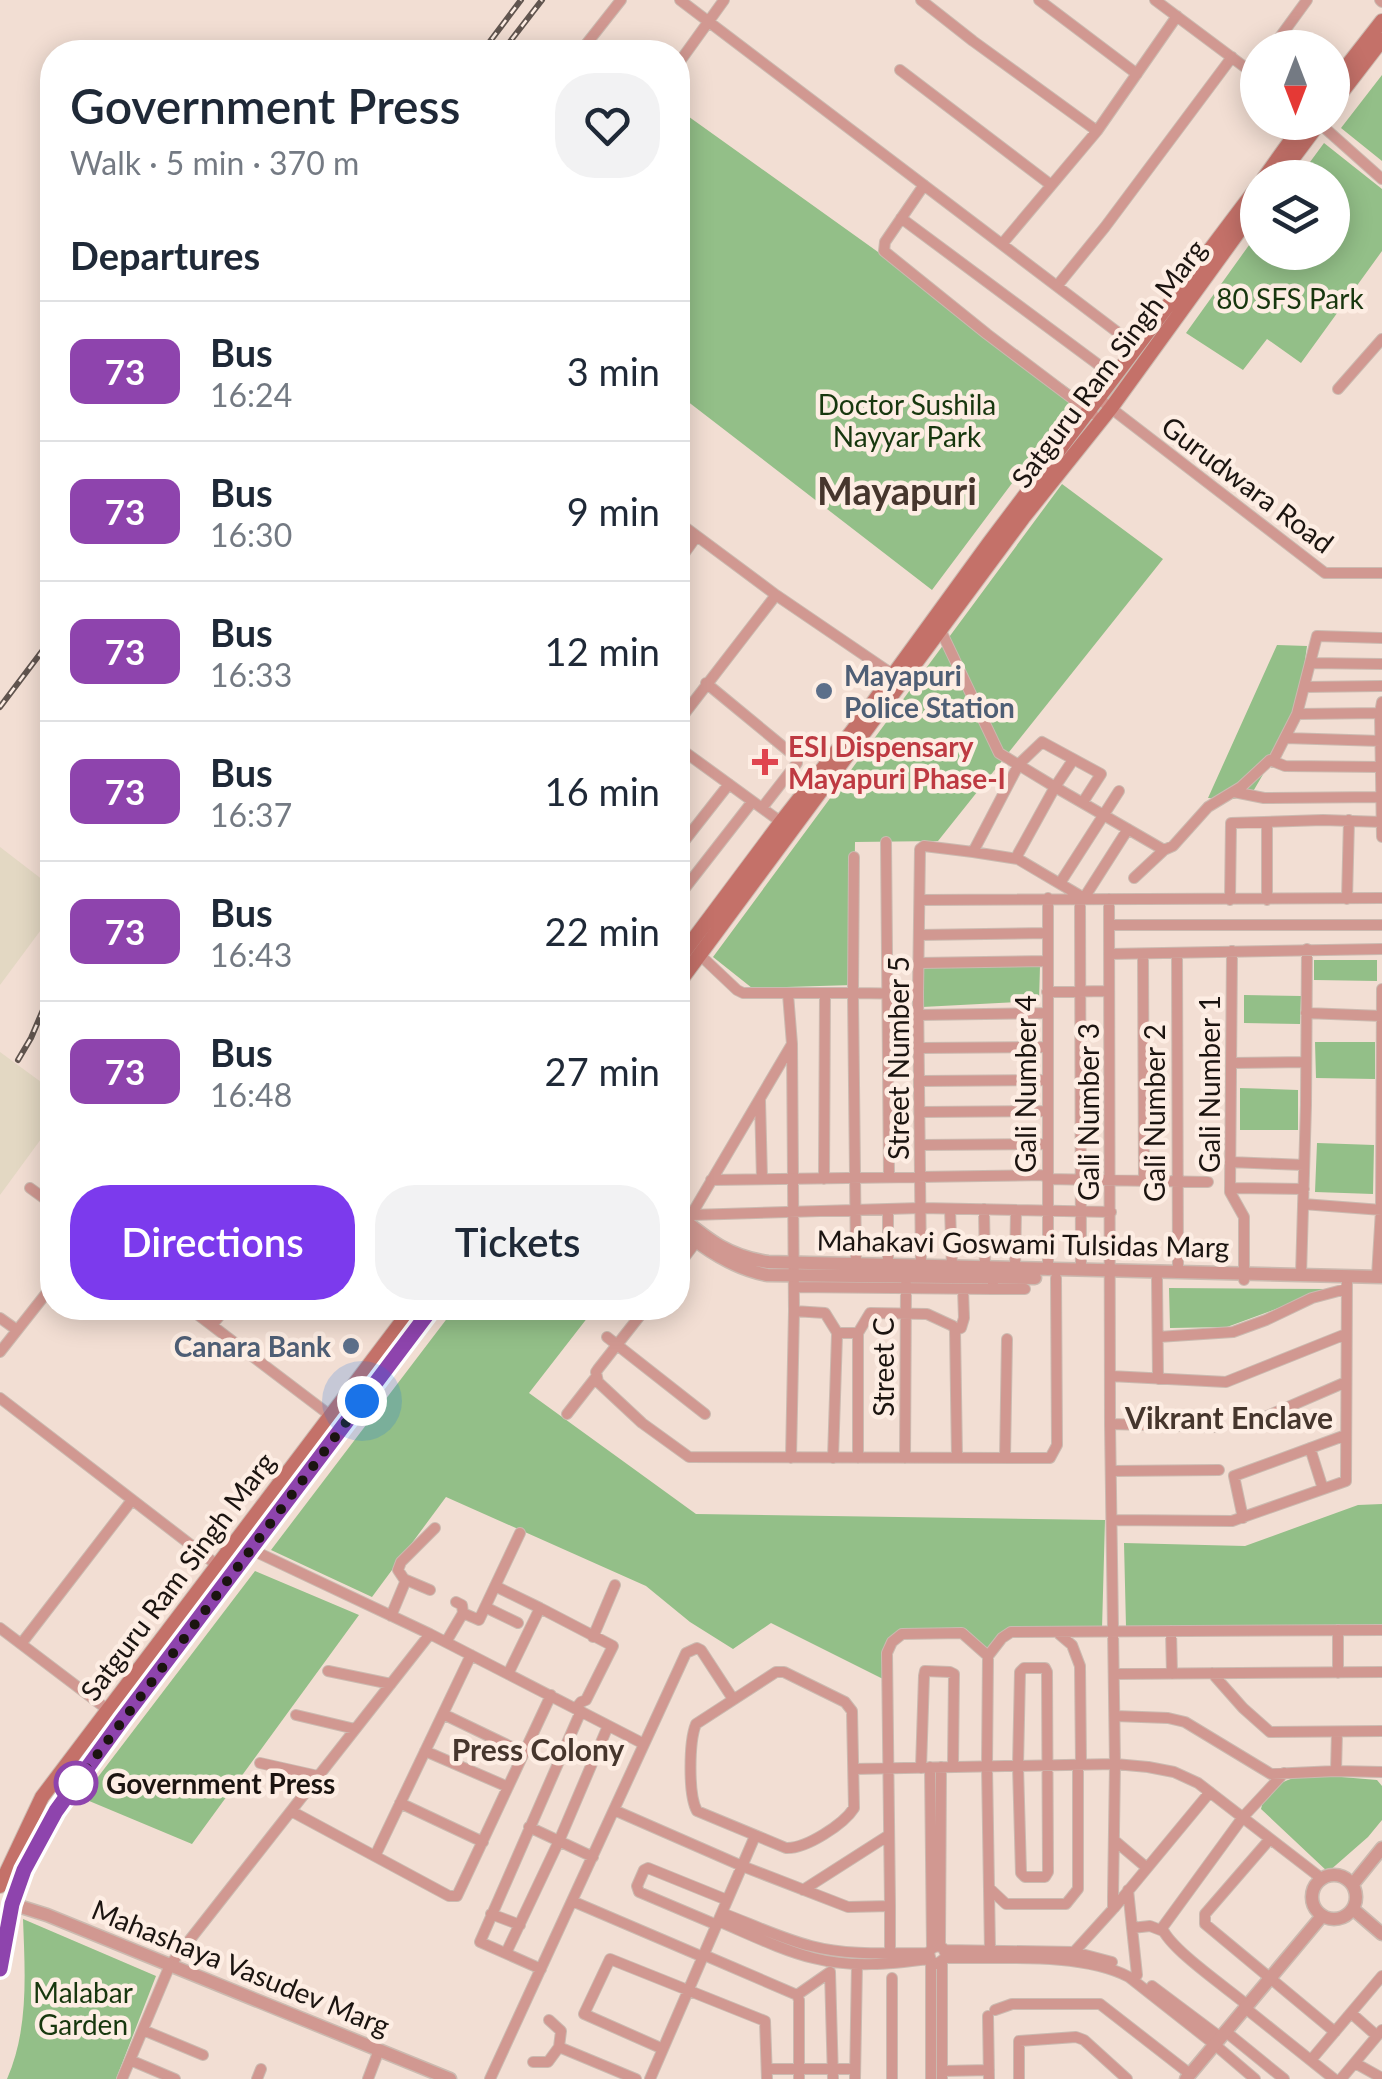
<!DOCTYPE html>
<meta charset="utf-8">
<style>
:root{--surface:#fff;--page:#f2f2f3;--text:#1f2937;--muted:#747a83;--line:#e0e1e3;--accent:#7c3aed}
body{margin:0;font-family:Lato,sans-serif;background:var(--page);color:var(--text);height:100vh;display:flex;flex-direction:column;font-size:38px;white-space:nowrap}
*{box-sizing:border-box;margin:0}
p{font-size:32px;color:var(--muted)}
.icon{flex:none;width:55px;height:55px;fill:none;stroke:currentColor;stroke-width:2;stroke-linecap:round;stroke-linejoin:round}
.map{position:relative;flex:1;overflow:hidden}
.sheet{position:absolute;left:40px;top:40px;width:650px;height:1280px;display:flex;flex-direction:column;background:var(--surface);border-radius:40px;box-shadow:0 5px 25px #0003}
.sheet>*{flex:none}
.badge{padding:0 20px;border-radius:15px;font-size:35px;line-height:65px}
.needle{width:65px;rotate:180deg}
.buttons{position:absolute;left:1240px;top:30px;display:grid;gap:20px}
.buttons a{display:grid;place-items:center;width:110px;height:110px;border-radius:50%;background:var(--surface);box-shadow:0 5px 25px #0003;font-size:50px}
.you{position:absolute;width:50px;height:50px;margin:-25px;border:8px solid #fff;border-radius:50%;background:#1a73e8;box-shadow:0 0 0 15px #1a73e833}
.map>.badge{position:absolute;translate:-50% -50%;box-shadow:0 0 0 5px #fff}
h2{padding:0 30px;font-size:38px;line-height:90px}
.round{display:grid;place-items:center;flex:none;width:105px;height:105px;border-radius:40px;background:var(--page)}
.head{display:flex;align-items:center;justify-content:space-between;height:170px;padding:0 30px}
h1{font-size:48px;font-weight:600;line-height:75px}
.cta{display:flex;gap:20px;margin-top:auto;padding:20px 30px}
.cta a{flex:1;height:115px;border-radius:40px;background:var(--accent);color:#fff;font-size:40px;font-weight:600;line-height:115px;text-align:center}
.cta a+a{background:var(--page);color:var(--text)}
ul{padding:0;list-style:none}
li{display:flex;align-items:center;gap:30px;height:140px;padding:0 30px;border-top:2px solid var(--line)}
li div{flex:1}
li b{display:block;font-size:38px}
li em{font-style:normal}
li .badge{min-width:110px;font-weight:700;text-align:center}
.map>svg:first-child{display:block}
</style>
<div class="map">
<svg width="1382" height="2079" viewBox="0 0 1382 2079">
<rect width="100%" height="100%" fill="#f2ded3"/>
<!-- industrial -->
<path fill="#e3d8c3" d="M0 847 52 887V915L0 985Z
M0 1052 52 1090V1124L0 1195Z"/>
<!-- green -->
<path fill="#93bf88" d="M1382 75V161L1341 128Z
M678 109 1078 395 932 590 678 394Z
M1324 143 1382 189V251L1301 363 1267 339 1243 370 1186 333 1257 234 1258 252H1332V178L1299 177Z
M1062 484 1163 559 938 841 855 842 853 985 752 988 713 957Z
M1277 645 1307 646 1297 716 1251 795 1233 799 1208 798Z
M1314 960H1377V981L1314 980Z
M1040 966 1039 1001 922 1007 923 967Z
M1244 995 1301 996 1300 1024 1244 1023Z
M1315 1042H1375V1079L1316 1078Z
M1240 1088 1298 1090V1130H1240Z
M1317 1143 1374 1145 1373 1194 1315 1192Z
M1169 1288 1330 1289 1227 1327 1170 1328Z
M455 1308H595L529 1393 696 1514 1105 1520 1102 1629 1005 1630 989 1651 966 1629H902L883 1653V1679L771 1623 733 1649 690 1622 646 1586 446 1497 372 1597 271 1550Z
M1382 1504V1625L1126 1627 1124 1543 1245 1546 1358 1505Z
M255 1571 359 1615 192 1844 82 1798Z
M1306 1774 1377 1780 1382 1786V1820L1368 1837 1328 1872 1261 1809C1267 1785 1284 1781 1306 1774Z
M23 1919 156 1976 116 2079H7C29 2029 25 1973 23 1919Z"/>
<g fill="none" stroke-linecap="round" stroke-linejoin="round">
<!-- minor casing -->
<g stroke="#cbbab0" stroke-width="12">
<path id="minor" d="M680 0 1137 347
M921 0 973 41 1097 131 1177 16
M1039 0 1137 74
M1155 0 1258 77
M1380 0 1382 2
M1272 48 1307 0
M580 52 621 0
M678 64 724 0
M900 70 1051 185
M1318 122 1382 179
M924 185 885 242 884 251 987 334 1093 414
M901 218 1115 377
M1002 244 1097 131
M1057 286 1105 227 1232 57
M1338 389 1382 339
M1099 399 1325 573H1382
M678 522 776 595
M678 562 696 537
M941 631 999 753 1055 787 1018 854V859L1084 898 1128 829
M1311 663 1382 664
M706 683 797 758V763L762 808
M1304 687 1382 686
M1382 702 1380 713 1382 837
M1297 714 1382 713
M678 722 776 595 892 674
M1285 738 1381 741
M678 747 781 822
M1073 760 1055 787 1164 850 1173 846 1208 807 1241 787 1270 760 1285 766 1382 767
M1273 761 1297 714 1317 636 1382 638
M1234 792 1264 798 1382 797
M1267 822V900
M886 842 889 1177
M678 849 729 784
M973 852 1018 859
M1134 878 1164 850
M1060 883 1119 791
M678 897 752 802
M1080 898 1081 1270
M1347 899 1349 820
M920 900 1382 898
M1230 900 1231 823 1323 820 1382 822
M1109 925H1382
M919 935 1048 933
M1232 951 1230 1192 1244 1217V1280
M1177 953 1178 1273
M1109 954 1382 949
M1143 954 1144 1180
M700 955 737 990 743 993H853L854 857
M919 963 1047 961
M1047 992 1109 991
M1306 1013 1382 1016
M919 1015 1047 1013
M920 1048 1047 1047
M1231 1063 1306 1062
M920 1081 1047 1080
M760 1100 762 1179
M921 1112 1046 1111
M920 1145 1047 1144
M1230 1162 1304 1165
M824 1179 825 994
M1047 1179 1208 1182
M711 1180 1047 1175
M30 1188 52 1204
M1230 1188 1304 1189
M1303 1204 1382 1210
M888 1209V1266
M950 1209 952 1267
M984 1209 985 1268
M691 1215 921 1208 1111 1212
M690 1217 792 1044 788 994
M856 1264 853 993 918 994
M678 1266 696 1242
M921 1266 918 994 920 849 924 846 973 852 1019 764 1042 742 1101 774 1083 802
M1015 1269 1016 1210
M1048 1270V898
M1301 1275 1306 1105 1307 949
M1377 1276 1381 1210 1382 989
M1157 1279 1158 1379
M993 1284V1289H1025
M794 1287 993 1289
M189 1308 335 1419
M646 1308 598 1369 596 1372 598 1382 642 1423 689 1457 1050 1458 1057 1445 1056 1278
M794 1311 825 1313 838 1334
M0 1318 17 1330
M212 1325 226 1308
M858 1333 870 1313 927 1314 953 1326 955 1330
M607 1337 705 1414
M1158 1337 1233 1332 1266 1320 1312 1298 1346 1289
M0 1352 52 1286
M1110 1376 1226 1382 1346 1334
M0 1398 217 1565
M567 1414 596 1377
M1110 1424 1215 1427
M1244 1426 1346 1382
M1310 1448 1323 1489
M791 1458 794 1311 792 1044
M833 1458 837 1335 840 1333H858V1458
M905 1458 906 1284
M957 1458 955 1330 961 1328 964 1318 963 1289
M1005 1458 1007 1339
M1111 1471 1219 1470
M1243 1518 1234 1476 1346 1435
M1112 1520 1232 1521 1346 1481 1347 1276
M250 1549 430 1634 644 1744
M495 1586 540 1608
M430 1590 404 1579 398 1570 401 1562 435 1528
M485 1607 518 1623
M463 1613 479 1620 520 1533
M391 1616 406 1580
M0 1628 112 1713
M1338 1630V1673
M1171 1631 1172 1674
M1059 1634 1072 1645 1080 1666 1081 1765
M593 1637 615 1585
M446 1642 463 1613 462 1605 456 1602
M21 1644 132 1500
M988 1656 1002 1638 1011 1632 1382 1630
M1045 1668 1047 1672 1048 1872 1045 1877H1025L1021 1873 1018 1766 1020 1672 1024 1668Z
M328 1671 391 1684
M776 1672H784L845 1702 852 1711 854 1808C844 1824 806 1849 786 1848L697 1811C688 1795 689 1741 696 1724Z
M1212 1673 1243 1708 1270 1732 1382 1731
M508 1674 540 1608 613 1646 586 1700 581 1702 576 1708
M1115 1674 1382 1672
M443 1714 524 1753
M296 1715 355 1729
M1115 1716 1168 1718 1185 1722 1271 1774 1336 1771 1382 1772
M425 1751 508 1787
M260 1763 318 1776
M930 1767 932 1948
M921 1768 924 1676 925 1671 950 1672 954 1674 953 1767
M854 1769 1115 1764 1148 1767 1174 1772 1198 1783 1321 1878
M1336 1771 1337 1732
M400 1803 483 1842
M614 1810 742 1866 848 1907 890 1906 887 1653 892 1642 902 1634 962 1633 988 1656 987 1766 990 1951
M291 1811 449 1896H457L551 1695
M529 1827 593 1857
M1270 1839 1205 1914V1924L1335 2032
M1114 1840 1147 1868
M375 1856 471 1655
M989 1888 1006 1904H1066L1078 1889V1765
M803 1890 889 1835
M1128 1890 1137 1975
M572 1901 703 1957
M1114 1908 1210 1792
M722 1913C751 1924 780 1938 811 1946 849 1956 890 1953 929 1953 931 1947 937 1945 943 1948L946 1955
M491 1914 520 1925
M718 1921C749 1934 781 1950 813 1958 852 1968 890 1964 929 1959
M717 1925 639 1892 637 1886 644 1870 648 1868 727 1900
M1132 1928 1150 1926 1163 1931
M940 1947 941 1767
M945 1950 1074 1952 1112 1962
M1074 1952 1113 1909V1898L1115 1764 1110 1424 1109 899
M506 1953 559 1841 608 1726
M890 1953V1906
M929 1953 931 1961 937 1964 945 1958C999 1959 1082 1952 1129 1977L1214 2044 1255 2079
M704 1955 797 1995 799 2000V2079
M942 1962V2079
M541 1969 480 1942 581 1711
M830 1972 833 2079
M892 1978V2079
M1152 1986 1220 2037
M797 1995 830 1972
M1247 2005C1227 1988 1171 1950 1162 1928L1243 1817 1284 1773
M1244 2007 1334 2079
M995 2010 1012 2004H1100L1190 2074
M1351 2013 1377 2036
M988 2016 989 2079
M549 2020 561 2031 559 2047
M143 2030 203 2055
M1225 2031 1284 2079
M663 2049 584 2014 610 1959 765 2021 767 2079
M130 2060 175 2079
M1311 2060 1382 1976
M533 2062H548L559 2047 636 2079
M1355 2063 1382 2078
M767 2069H850
M942 2071 989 2070
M122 2079 170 1965 430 1634
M257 2079 261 2069
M368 2079 379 2050
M490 2079 686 1653 697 1648 701 1650 733 1699
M650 2079 755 1836
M855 2079 857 1964
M931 2079V1961
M1019 2079V2041L1076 2037 1084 2040 1127 2079
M1341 2079 1382 2030"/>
</g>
<!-- tertiary casing -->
<g stroke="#cbbab0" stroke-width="15">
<path id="tertiary" d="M678 1215C709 1240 728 1256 768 1262L1382 1277
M678 1227C705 1249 732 1268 767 1275L1035 1278
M1312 1897a22 22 0 1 1 44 0a22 22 0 1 1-44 0Z
M1353 1884 1382 1848
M12 1904 47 1915 450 2079
M1353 1909 1382 1934
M1186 2079 1322 1916"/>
</g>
<!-- secondary casing -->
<g stroke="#cbbab0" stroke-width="16">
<path id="secondary" d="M1332 85 1382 21
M1332 105 1382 40
M1264 178 1304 122
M1278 178 1320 122
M678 960 781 822 853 730 989 543 1258 186
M678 984 1023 518 1111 408 1258 205
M0 1886 42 1797 412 1308
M0 1969 12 1904 24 1870 57 1811 121 1719 432 1308"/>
</g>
<!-- minor -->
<use href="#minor" stroke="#d19891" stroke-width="10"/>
<!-- tertiary -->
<use href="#tertiary" stroke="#d19891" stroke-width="12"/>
<!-- secondary -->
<use href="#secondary" stroke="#c47169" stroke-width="14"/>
<!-- rail casing -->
<g stroke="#61554f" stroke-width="6">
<path id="rail" d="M482 52 521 0
M502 52 542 0
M0 707 52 638
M52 719V769
M18 1060 31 1038 49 996 52 954"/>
</g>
<!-- rail -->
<use href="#rail" stroke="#fdede3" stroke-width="2.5" stroke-dasharray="8" stroke-linecap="butt"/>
</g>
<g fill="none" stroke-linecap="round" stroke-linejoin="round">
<!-- line casing -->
<g stroke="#fff" stroke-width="22">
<path id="line" d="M0 1969 12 1904 24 1870 56 1811 122 1720 432 1308"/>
</g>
<!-- line -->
<use href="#line" stroke="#8e44ad" stroke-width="15"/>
<!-- walk -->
<path stroke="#1b1410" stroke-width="10" stroke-dasharray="0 18" d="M76 1783 362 1401"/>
</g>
<!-- markers -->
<g fill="#5c6f8a" stroke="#fdede3" stroke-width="4">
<circle cx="824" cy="691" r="10"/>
<circle cx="351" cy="1346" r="10"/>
</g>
<path fill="#e0444e" stroke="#fdede3" stroke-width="4" d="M760 747h10v10h10v10h-10v10h-10v-10h-10v-10h10z"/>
<circle fill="#fff" stroke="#8e44ad" stroke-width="5" cx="76" cy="1783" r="20"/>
<g text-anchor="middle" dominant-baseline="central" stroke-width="9" stroke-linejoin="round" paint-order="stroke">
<!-- park labels -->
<g font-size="28" fill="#17370e" stroke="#fdede3">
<text x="1290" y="298">80 SFS Park</text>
<text x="907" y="404">Doctor Sushila<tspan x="907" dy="32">Nayyar Park</tspan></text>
<text x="83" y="1992">Malabar<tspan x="83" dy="32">Garden</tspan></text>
</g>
<!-- street labels -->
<g font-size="28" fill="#1b1410" stroke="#fdede3">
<text transform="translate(1108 363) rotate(-53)">Satguru Ram Singh Marg</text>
<text transform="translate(1248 484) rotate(37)">Gurudwara Road</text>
<text transform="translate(898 1058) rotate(-90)">Street Number 5</text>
<text transform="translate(1025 1084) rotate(-90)">Gali Number 4</text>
<text transform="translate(1209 1084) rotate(-90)">Gali Number 1</text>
<text transform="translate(1088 1112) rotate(-90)">Gali Number 3</text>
<text transform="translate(1154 1113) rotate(-90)">Gali Number 2</text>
<text transform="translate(1023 1243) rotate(1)">Mahakavi Goswami Tulsidas Marg</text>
<text transform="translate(883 1367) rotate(-90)">Street C</text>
<text transform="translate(177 1576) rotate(-53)">Satguru Ram Singh Marg</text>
<text transform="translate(241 1967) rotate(22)">Mahashaya Vasudev Marg</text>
</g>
<!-- service labels -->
<g font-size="28" font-weight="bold" fill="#4e5e75" stroke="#fdede3" text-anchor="start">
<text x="844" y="675">Mayapuri<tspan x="844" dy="32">Police Station</tspan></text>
<text x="331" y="1346" text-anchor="end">Canara Bank</text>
</g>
<!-- health labels -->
<g font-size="28" font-weight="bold" fill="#be3a42" stroke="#fdede3" text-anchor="start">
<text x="788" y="746">ESI Dispensary<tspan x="788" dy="32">Mayapuri Phase-I</tspan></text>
</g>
<!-- stop labels -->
<g font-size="28" font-weight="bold" fill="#1b1410" stroke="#fdede3" text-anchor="start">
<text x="106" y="1783">Government Press</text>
</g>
<!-- neighbourhood labels -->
<g font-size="30" font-weight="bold" fill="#46362d" stroke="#fdede3">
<text x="1229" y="1417">Vikrant Enclave</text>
<text x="538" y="1749">Press Colony</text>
</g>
<!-- district labels -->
<g font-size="38" font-weight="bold" fill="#46362d" stroke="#fdede3">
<text x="897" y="490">Mayapuri</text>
</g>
</g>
</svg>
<div class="buttons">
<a><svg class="needle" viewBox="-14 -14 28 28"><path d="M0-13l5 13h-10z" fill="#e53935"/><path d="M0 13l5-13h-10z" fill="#747a83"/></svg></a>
<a><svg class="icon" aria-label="layers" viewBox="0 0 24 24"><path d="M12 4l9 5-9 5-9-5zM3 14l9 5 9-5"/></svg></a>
</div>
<div class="you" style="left:362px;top:1401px"></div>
<section class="sheet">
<div class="head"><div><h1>Government Press</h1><p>Walk · 5 min · 370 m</p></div><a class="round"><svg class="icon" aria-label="heart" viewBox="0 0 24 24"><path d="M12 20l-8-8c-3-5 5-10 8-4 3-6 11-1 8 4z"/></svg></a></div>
<h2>Departures</h2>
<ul>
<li><span class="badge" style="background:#8e44ad;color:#fff">73</span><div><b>Bus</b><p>16:24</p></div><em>3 min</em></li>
<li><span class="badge" style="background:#8e44ad;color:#fff">73</span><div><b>Bus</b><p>16:30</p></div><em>9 min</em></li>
<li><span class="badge" style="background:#8e44ad;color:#fff">73</span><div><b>Bus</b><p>16:33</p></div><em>12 min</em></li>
<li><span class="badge" style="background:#8e44ad;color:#fff">73</span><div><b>Bus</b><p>16:37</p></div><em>16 min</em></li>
<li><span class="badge" style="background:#8e44ad;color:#fff">73</span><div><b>Bus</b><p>16:43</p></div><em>22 min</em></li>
<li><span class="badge" style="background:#8e44ad;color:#fff">73</span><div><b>Bus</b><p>16:48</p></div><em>27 min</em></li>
</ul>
<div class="cta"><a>Directions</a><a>Tickets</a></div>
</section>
</div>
